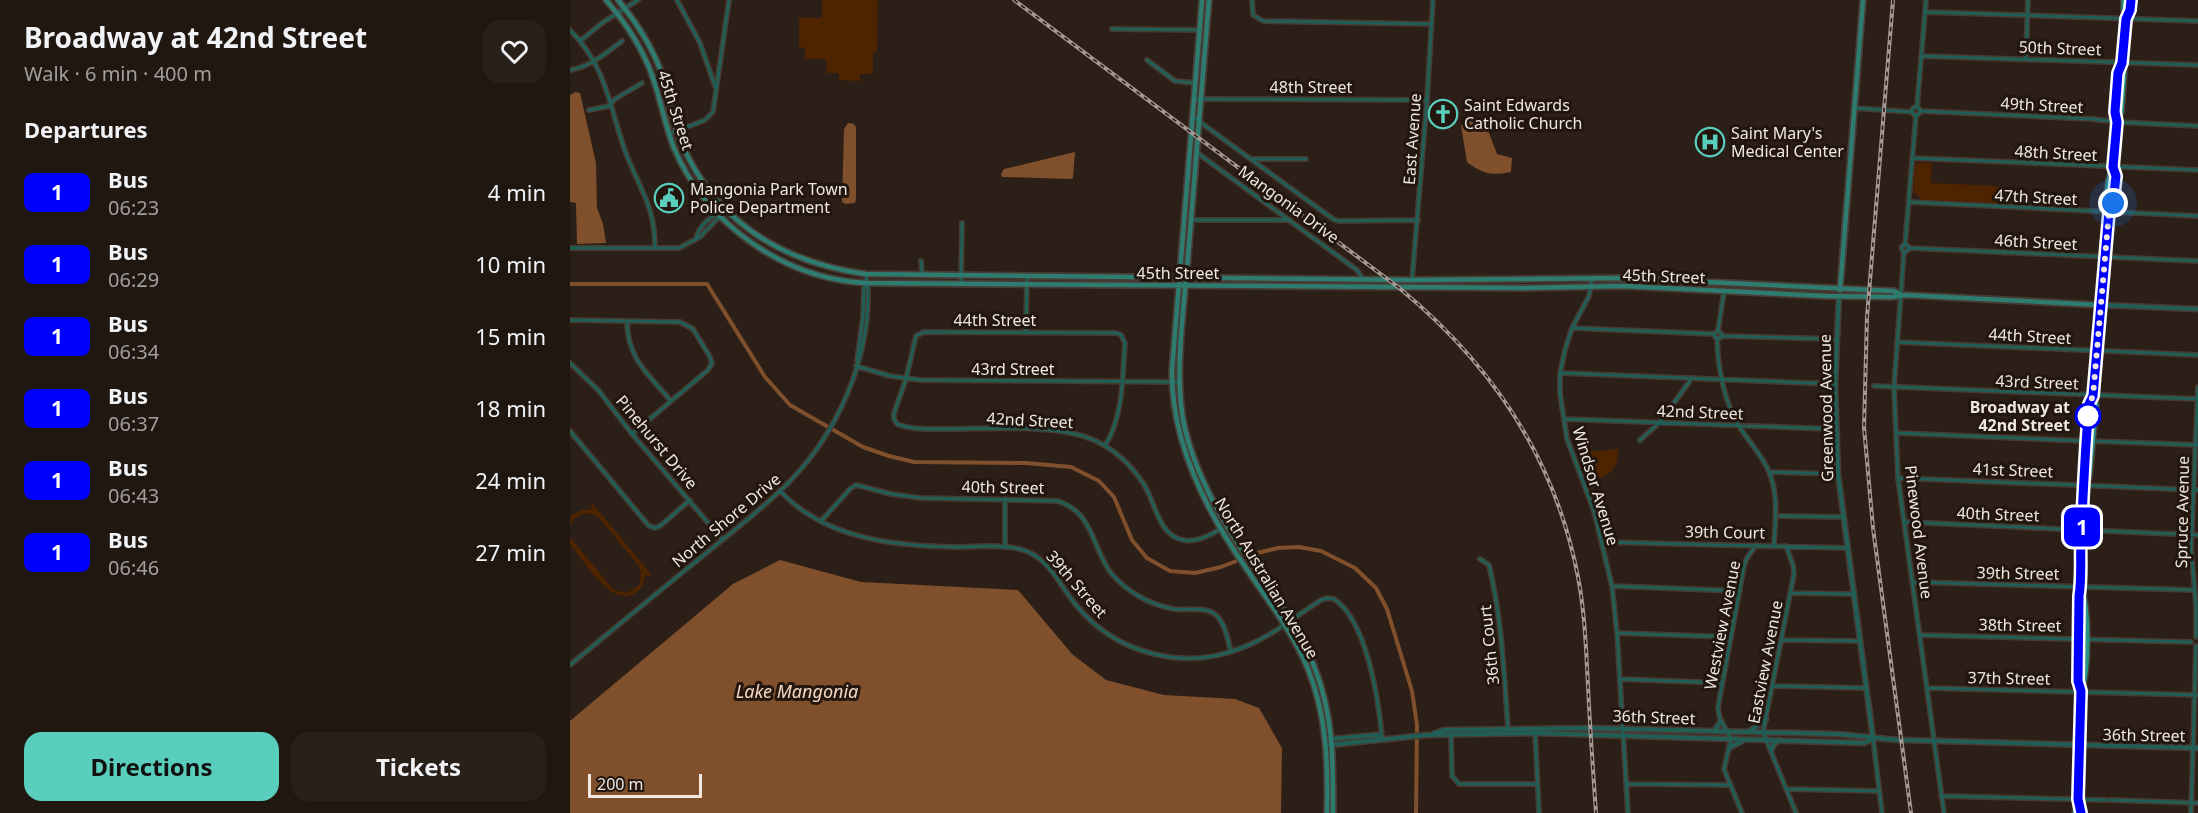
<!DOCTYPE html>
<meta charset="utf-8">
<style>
:root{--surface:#211711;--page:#29201a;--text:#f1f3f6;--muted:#a29f9f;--accent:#5acebd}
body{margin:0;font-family:"Noto Sans",sans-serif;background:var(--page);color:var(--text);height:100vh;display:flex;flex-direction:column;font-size:22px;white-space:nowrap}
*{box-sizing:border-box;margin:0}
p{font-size:20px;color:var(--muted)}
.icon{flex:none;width:33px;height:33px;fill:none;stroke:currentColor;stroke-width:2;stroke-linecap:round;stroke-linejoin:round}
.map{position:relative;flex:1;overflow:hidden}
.panel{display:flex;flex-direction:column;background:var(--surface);width:570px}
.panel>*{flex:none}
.badge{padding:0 12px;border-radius:9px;font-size:21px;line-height:39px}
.scale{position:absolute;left:18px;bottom:15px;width:114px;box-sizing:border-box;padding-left:6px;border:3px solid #f0e7e1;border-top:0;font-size:16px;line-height:21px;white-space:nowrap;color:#f0e7e1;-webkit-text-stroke:4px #22160e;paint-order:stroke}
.you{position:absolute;width:30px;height:30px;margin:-15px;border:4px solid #fff;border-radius:50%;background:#1a73e8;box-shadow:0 0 0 9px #1a73e833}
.map>.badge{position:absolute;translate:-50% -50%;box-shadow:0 0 0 3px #fff}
h2{padding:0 24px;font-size:22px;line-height:54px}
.round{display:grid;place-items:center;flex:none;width:63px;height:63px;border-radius:18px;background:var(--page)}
.head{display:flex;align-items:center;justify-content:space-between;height:102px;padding:0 24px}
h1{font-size:28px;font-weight:700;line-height:45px}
.primary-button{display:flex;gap:12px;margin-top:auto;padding:12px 24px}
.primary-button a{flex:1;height:69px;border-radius:18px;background:var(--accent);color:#111;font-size:24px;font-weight:700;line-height:69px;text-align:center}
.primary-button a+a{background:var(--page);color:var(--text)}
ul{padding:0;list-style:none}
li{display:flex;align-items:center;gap:18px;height:72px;padding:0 24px}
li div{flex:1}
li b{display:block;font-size:22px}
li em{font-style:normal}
li .badge{min-width:66px;font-weight:700;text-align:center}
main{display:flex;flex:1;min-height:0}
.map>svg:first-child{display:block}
</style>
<main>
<section class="panel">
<div class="head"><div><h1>Broadway at 42nd Street</h1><p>Walk · 6 min · 400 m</p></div><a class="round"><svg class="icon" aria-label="heart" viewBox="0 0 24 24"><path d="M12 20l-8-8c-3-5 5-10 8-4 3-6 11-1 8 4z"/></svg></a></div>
<h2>Departures</h2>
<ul>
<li><span class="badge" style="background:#00f;color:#fff">1</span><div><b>Bus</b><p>06:23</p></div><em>4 min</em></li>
<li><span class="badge" style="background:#00f;color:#fff">1</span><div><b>Bus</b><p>06:29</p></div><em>10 min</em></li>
<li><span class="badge" style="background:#00f;color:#fff">1</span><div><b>Bus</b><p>06:34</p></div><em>15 min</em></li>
<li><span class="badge" style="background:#00f;color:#fff">1</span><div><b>Bus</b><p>06:37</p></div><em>18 min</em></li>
<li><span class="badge" style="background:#00f;color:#fff">1</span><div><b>Bus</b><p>06:43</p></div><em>24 min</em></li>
<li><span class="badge" style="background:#00f;color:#fff">1</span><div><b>Bus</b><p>06:46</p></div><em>27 min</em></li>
</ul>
<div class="primary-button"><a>Directions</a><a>Tickets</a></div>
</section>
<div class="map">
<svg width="1628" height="813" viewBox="0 0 1628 813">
<rect width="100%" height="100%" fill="#2c1f17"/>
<!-- green -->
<path fill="#4e2300" d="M252 0H308L307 51H303V74H290V81L269 80V73H257L256 59H235V48L229 47V18H252Z
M1348 162 1362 163 1361 183 1429 186V203L1351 200 1347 194 1343 193 1345 165Z
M1048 449C1049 466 1041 477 1024 480L1017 455 1019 452Z
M23 504 81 574 78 577 75 574C74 582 72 589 64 594 41 607 13 560 0 544V537L44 590 57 593 69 585 71 574 69 566 29 518C18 510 6 513 0 525V518C6 511 13 509 23 510L20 506Z"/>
<!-- water -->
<path fill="#80502c" d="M5 92 10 93 26 163 27 208 33 224 36 243 7 244 6 203 0 202V95Z
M901 118 914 120 927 154 942 158 941 172C921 176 913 174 897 162L891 126 895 119Z
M278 123 284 124 286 127V199L285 203 276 204 272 202 274 129Z
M505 152 503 178 500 179 436 177H432L431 174 434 169Z
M210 560 291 582 448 590 502 654 536 680 594 695 665 699 689 708 712 748 711 813H0V721L163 584Z"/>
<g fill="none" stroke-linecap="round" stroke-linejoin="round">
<!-- canal -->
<path stroke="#80502c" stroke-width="4" d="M0 284H137L195 377 220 405 293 447 319 456 344 462 456 463 501 467 529 481 544 497 562 540 577 558 600 571 625 573 651 567 687 553 708 548 729 547 751 551 785 568 806 588 817 609 842 691 847 725 846 813"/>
<!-- minor casing -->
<g stroke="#473b33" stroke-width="6">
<path id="minor" d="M107 0 130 43 146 89
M682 0 683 15 693 21 861 24
M1355 12 1628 21
M542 29 630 30
M0 30C38 68 39 108 57 156 71 191 85 207 85 248
M10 41 32 23 68 0
M1351 56 1628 65
M1456 59 1458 0
M577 60 605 81 625 83
M0 70C20 67 36 53 52 41
M624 99 857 100
M1342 111a4 4 0 1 1 8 0a4 4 0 1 1-8 0Z
M1347 107 1356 0
M1284 108 1342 112
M19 110 39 106 45 99 72 83
M1350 111 1523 119 1547 122 1628 126
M623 117 763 219 768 221 848 220
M99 134 135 120 143 112 159 0
M626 152 787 270 793 279
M1342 158 1628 170
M683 159H736
M1339 202 1628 216
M621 220H720
M126 239C128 226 143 214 155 210
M1331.5 248a3.5 3.5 0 1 1 7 0a3.5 3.5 0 1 1-7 0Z
M1335 245 1346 115
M0 248H109L130 237 156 210
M1339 248 1628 261
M1334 252 1324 387 1328 478 1374 813
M351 261 352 274
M1022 278 1019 296 1002 328 995 350 990 373V394L997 439 1024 511 1042 586 1047 633 1058 813
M842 280 857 100 863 0
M391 284 392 223
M0 320 110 322 123 329 140 357 142 363 138 370 62 434
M57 321C57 358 78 374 101 401
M1002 328 1144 334
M1148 331 1154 291
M1144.5 335a3.5 3.5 0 1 1 7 0a3.5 3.5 0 1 1-7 0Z
M456 333 457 275
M1151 336 1266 339
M1147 338C1148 369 1153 399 1169 426 1178 441 1193 456 1199 472 1209 495 1205 522 1204 545
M1327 342 1628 355
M287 361 293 317 294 288 296 283
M0 363 29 391 62 434 152 539
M286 366 320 376 351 380 610 382
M991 373 1265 384
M1304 386 1628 399
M994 419 1265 429
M0 431 79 526 85 528 90 526 120 500
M1327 433 1515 441
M1070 440 1090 422 1122 378
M1522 441 1628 445
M535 446C554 415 552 378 555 343L551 335 546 333 354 332 346 336 336 379 324 413V419L327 424C342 430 361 429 377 429 420 429 488 423 526 441 545 450 561 465 573 483 585 500 588 536 613 540 626 543 640 535 651 529
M1199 472 1268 474
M1328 478 1628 490
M210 491C255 539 324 546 386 547 407 547 430 544 450 549 480 557 488 584 506 605 546 654 615 672 674 647 702 636 726 616 751 600L757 598 764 599C797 620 809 702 812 738
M1210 516 1273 517
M251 521 281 488 286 485 321 494 351 498 488 501C524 513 521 546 541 573 557 592 580 605 604 609 619 611 638 605 648 617 656 626 658 641 661 652
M1335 522 1628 535
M1032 542 1276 548
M1216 546 1223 565 1224 574 1193 732 1226 813
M435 547V499
M910 559 919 565C932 619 934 673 938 729
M1343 582 1625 590
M1042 586 1170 591
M1220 593 1283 594
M1047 633 1161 637
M1350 635 1621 642
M1626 637V605L1621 549 1628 387
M1212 640 1289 641
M0 665C45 628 89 591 134 555 163 531 194 508 220 481 268 432 299 360 298 292 298 286 296 280 296 274
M1050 679 1152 683
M1203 686 1295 688
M1357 688 1628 695
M965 731 969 813
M881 735 882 776 889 784H967
M1303 738 1312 813
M1056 784 1161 785
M1216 789 1309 791
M1371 796 1537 800
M1541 800 1628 803
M1172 813 1154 769 1161 739 1150 719 1148 707 1174 566 1177 558 1186 545
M1621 813 1626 646"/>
</g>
<!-- tertiary casing -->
<g stroke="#473b33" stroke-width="7">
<path id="tertiary" d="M1269 296 1265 384 1268 474 1303 738
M1531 305 1628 309
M1145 730 1151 721
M1180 731 1196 719
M863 734 874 730 1020 728 1265 734C1288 735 1308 739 1331 740L1628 748
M760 739 807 735 812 738
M760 745 856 735 965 733 1294 743 1302 739
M1159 748 1174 740
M1201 751 1204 744 1209 740"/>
</g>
<!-- secondary casing -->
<g stroke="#473b33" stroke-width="8">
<path id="secondary" d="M36 0C56 23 73 49 83 78 91 101 95 125 104 148 136 224 214 279 296 283L953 288 1053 286 1256 296 1322 297 1335 295 1531 305
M48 0C67 23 85 52 94 80 99 96 100 113 106 129 137 216 207 262 296 274L842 280 1054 278 1324 291 1331 295
M632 0 602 370C601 441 636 511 676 568 698 601 723 632 738 669 757 716 758 764 757 813
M639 0C632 86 625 171 618 257 614 309 603 379 615 429 627 478 654 525 683 566 705 599 730 629 744 666 764 716 763 761 763 813
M1270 290 1293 0"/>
</g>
<!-- primary casing -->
<g stroke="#473b33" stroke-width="8">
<path id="primary" d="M1556 19 1560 11 1561 0
M1547 121 1551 112 1554 73 1552 63 1556 19 1554 10V0
M1540 211C1547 194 1543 181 1543 165 1543 151 1548 137 1547 123 1546 103 1544 82 1552 63
M1515 485 1519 477 1526 405 1523 396
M1511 691C1519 670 1519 608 1511 588
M1505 813 1508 799
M1511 813 1508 799 1511 691 1508 681 1509 596C1512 580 1510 562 1511 545 1512 523 1518 498 1513 476L1519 404 1523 396 1539 212C1536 198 1537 181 1543 167"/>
</g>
<!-- minor -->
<use href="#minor" stroke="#215e55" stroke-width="3"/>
<!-- tertiary -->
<use href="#tertiary" stroke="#215e55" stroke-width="4"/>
<!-- secondary -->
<use href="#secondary" stroke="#2e7c70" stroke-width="4.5"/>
<!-- primary -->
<use href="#primary" stroke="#299486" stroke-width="5"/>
<!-- rail casing -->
<g stroke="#a49992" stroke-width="4">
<path id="rail" d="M444 0 828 287C921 363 985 457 1008 577 1015 613 1016 650 1018 686 1020 728 1023 771 1026 813
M1323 0 1297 317 1294 427 1303 528 1341 813"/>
</g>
<!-- rail -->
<use href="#rail" stroke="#22160e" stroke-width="1.5" stroke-dasharray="4.5" stroke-linecap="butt"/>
</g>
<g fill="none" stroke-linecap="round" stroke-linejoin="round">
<!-- line casing -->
<g stroke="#fff" stroke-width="14">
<path id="line" d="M1511 813 1508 799 1511 691 1508 681 1509 596C1512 578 1510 559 1511 540 1513 495 1515 450 1519 404L1523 396 1539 212 1543 203 1546 176 1543 167 1547 122 1545 112 1548 73 1552 63 1556 19 1560 10 1561 0"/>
</g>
<!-- line -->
<use href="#line" stroke="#00f" stroke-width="9"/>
<!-- walk -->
<path stroke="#f0e7e1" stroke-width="6" stroke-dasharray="0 10.8" d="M1518 416V423L1519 404 1523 396 1539 212 1543 203"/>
</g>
<!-- icons -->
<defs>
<g id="church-ring" transform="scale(1.5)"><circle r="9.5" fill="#22160e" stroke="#5acebd" stroke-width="1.5"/><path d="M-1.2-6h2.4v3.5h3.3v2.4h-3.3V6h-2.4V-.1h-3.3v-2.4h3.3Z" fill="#5acebd"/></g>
<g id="hospital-ring" transform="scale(1.5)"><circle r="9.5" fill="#22160e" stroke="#5acebd" stroke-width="1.5"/><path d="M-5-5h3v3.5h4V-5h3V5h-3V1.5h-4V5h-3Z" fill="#5acebd"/></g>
<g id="civic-ring" transform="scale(1.5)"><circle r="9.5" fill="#22160e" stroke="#5acebd" stroke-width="1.5"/><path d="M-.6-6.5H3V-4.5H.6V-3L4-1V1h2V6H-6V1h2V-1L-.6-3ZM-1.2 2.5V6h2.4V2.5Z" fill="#5acebd"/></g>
</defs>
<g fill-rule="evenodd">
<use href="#church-ring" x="873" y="114"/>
<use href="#hospital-ring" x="1140" y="142"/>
<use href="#civic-ring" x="99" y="198"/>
</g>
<!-- markers -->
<circle fill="#fff" stroke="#00f" stroke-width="3" cx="1518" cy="416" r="12"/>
<g text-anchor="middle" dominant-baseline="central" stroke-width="6" stroke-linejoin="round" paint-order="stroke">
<!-- street labels -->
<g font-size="16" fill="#f0e7e1" stroke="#22160e">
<text transform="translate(1490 48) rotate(2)">50th Street</text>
<text x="741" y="87">48th Street</text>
<text transform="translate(1472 105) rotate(3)">49th Street</text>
<text transform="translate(106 110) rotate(72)">45th Street</text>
<text transform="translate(842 139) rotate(-86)">East Avenue</text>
<text transform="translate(1486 153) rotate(3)">48th Street</text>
<text transform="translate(1466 197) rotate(3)">47th Street</text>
<text transform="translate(719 204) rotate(36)">Mangonia Drive</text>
<text transform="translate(1466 242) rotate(3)">46th Street</text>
<text x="608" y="273">45th Street</text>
<text transform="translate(1094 276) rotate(2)">45th Street</text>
<text x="425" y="320">44th Street</text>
<text transform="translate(1460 336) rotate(3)">44th Street</text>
<text x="443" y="369">43rd Street</text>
<text transform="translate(1467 382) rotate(2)">43rd Street</text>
<text transform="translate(1256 408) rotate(-91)">Greenwood Avenue</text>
<text transform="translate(1130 412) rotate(2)">42nd Street</text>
<text transform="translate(460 420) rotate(3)">42nd Street</text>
<text transform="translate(87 442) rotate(50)">Pinehurst Drive</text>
<text transform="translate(1443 470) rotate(2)">41st Street</text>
<text transform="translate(1026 486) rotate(73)">Windsor Avenue</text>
<text transform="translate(433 487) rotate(1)">40th Street</text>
<text transform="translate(1612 512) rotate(-89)">Spruce Avenue</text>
<text transform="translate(1428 514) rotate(2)">40th Street</text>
<text transform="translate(156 520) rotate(-40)">North Shore Drive</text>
<text transform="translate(1155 532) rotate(1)">39th Court</text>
<text transform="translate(1349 532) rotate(83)">Pinewood Avenue</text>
<text transform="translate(1448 573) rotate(1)">39th Street</text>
<text transform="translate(697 578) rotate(59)">North Australian Avenue</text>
<text transform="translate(507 584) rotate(49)">39th Street</text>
<text transform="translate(1152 625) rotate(-79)">Westview Avenue</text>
<text transform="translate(1450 625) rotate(1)">38th Street</text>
<text transform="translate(919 645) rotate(-96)">36th Court</text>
<text transform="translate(1195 662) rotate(-79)">Eastview Avenue</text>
<text transform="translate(1439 678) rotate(1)">37th Street</text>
<text transform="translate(1084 717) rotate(2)">36th Street</text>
<text transform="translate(1574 735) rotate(1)">36th Street</text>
</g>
<!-- poi labels -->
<g font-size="16" fill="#f0e7e1" stroke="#22160e" text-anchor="start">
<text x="894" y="105">Saint Edwards<tspan x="894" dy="18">Catholic Church</tspan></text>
<text x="1161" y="133">Saint Mary's<tspan x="1161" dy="18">Medical Center</tspan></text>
<text x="120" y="189">Mangonia Park Town<tspan x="120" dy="18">Police Department</tspan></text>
</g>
<!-- stop labels -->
<g font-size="16" font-weight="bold" fill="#f0e7e1" stroke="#22160e" text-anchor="end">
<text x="1500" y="407">Broadway at<tspan x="1500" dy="18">42nd Street</tspan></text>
</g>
<!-- water labels -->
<g font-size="18" font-style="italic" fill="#f5d6c1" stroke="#22160e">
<text x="227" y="691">Lake Mangonia</text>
</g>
</g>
</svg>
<div class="scale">200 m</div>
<div class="you" style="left:1543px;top:203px"></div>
<b class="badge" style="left:1512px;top:527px;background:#00f;color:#fff">1</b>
</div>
</main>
